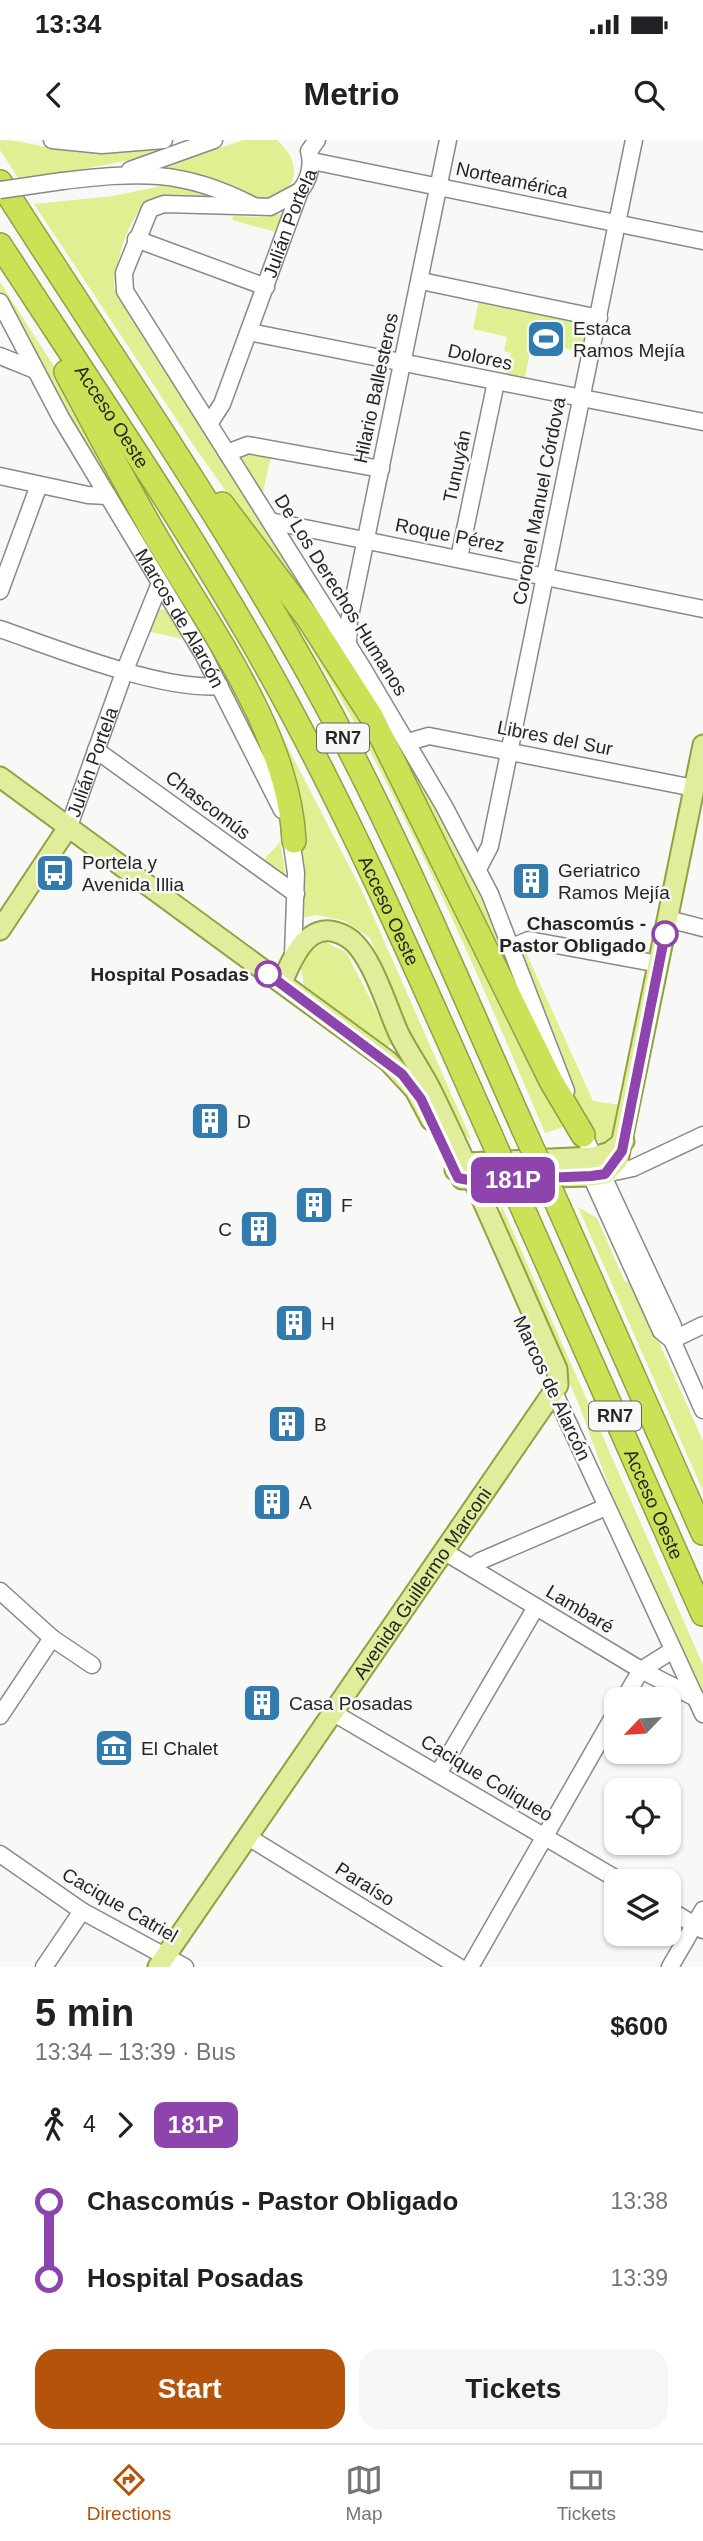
<!DOCTYPE html>
<meta charset="utf-8">
<style>
:root{--surface:#fff;--page:#f6f6f6;--text:#202124;--muted:#757577;--line:#e0e0e0;--accent:#b45309}
body{margin:0;font-family:Arial,sans-serif;background:var(--page);color:var(--text);height:100vh;display:flex;flex-direction:column;font-size:26px;white-space:nowrap}
*{box-sizing:border-box;margin:0}
p{font-size:23px;color:var(--muted)}
.icon{flex:none;width:38px;height:38px;fill:none;stroke:currentColor;stroke-width:2;stroke-linecap:round;stroke-linejoin:round}
.map{position:relative;height:1827px;overflow:hidden}
.panel{display:flex;flex-direction:column;background:var(--surface);flex:1}
.panel>*{flex:none}
.badge{padding:0 14px;border-radius:10px;font-size:24px;line-height:46px}
.needle{width:46px;rotate:245deg}
.tools{position:absolute;left:604px;top:1547px;display:grid;gap:14px}
.tools a{display:grid;place-items:center;width:77px;height:77px;border-radius:14px;background:var(--surface);box-shadow:0 2px 5px #0004;font-size:35px}
.map>.badge{position:absolute;translate:-50% -50%;box-shadow:0 0 0 4px #fff}
.legs{display:flex;align-items:center;gap:10px;height:77px;padding:0 35px;font-size:23px}
.legs p{margin-inline-start:auto}
.overview{display:flex;align-items:center;justify-content:space-between;height:119px;padding:0 35px}
h1{font-size:38px;font-weight:800;line-height:52px}
.button{display:flex;gap:14px;margin-top:auto;padding:14px 35px}
.button a{flex:1;height:80px;border-radius:21px;background:var(--accent);color:#fff;font-size:28px;font-weight:800;line-height:80px;text-align:center}
.button a+a{background:var(--page);color:var(--text)}
ul{padding:0 35px;list-style:none}
li{display:flex;align-items:center;gap:24px;height:77px;font-size:26px}
li i{display:grid;place-items:center;width:10px;height:100%;margin:0 9px;background:currentColor}
li i::after{content:'';width:18px;height:18px;margin:-9px;border:5px solid;border-radius:50%;background:var(--surface)}
li p{margin-inline-start:auto}
li:first-child i{background:linear-gradient(#0000 50%,currentColor 0)}
li:last-child i{background:linear-gradient(currentColor 50%,#0000 0)}
.status{display:flex;justify-content:space-between;align-items:center;height:49px;padding:0 35px;background:var(--surface);direction:ltr}
.status svg{height:19px;fill:currentColor}
header{display:flex;justify-content:space-between;align-items:center;height:91px;padding:0 35px;background:var(--surface);font-size:32px;font-weight:800}
.tab-bar{display:flex;justify-content:space-around;align-items:center;height:98px;border-top:2px solid var(--line);background:var(--surface);font-size:19px;color:var(--muted)}
.tab-bar a{display:grid;justify-items:center;gap:4px}
.tab-bar .on{color:var(--accent)}
.map>svg:first-child{display:block}
</style>
<div class="status"><b>13:34</b><svg viewBox="0 0 49 12"><path d="M0 12V9h3v3zM5 12V6h3v6zM10 12V3h3v9zM15 12V0h3v12zM26 1h20v11H26zM47 4h2v5h-2z"/></svg></div>
<header><svg class="icon" aria-label="back" viewBox="0 0 24 24"><path d="M15 5l-7 7 7 7"/></svg>Metrio<svg class="icon" aria-label="search" viewBox="0 0 24 24"><circle cx="10" cy="10" r="6"/><path d="M15 15l6 6"/></svg></header>
<div class="map">
<svg width="703" height="1827" viewBox="0 0 703 1827">
<rect width="100%" height="100%" fill="#f8f9f6"/>
<!-- green -->
<path fill="#dff092" d="M0 0C25 0 45 9 69 10 111 12 154 7 195 3L125 21 20 41 0 10Z
M244 0H277C288 10 297 23 293 38 278 87 214 35 183 32 171 30 157 32 145 32Z
M161 46 188 49 215 59C196 59 174 55 156 59 130 65 115 125 114 148L397 596 487 760 556 942 440 689 343 515 198 312 34 64 113 56Z
M285 73 279 93 232 80 233 76 266 77Z
M0 142 87 278 174 437 210 514 71 282 0 151Z
M479 160 589 182 583 212 532 202 524 242 506 238 511 213 504 211 507 197 473 189Z
M244 310 271 317 262 356 236 316Z
M266 439 286 451 423 687 414 691 565 981 561 988 545 993C465 804 383 609 266 439Z
M162 469 167 470 184 499 150 492 157 472Z
M255 544 363 753 472 1001 455 987 414 903 370 798 345 781 317 775 301 778 304 733 279 593Z
M280 702 286 736 281 737 262 722Z
M325 802 346 812 393 903 387 907 304 845 301 829 304 815Z
M524 808 593 961 621 965C618 980 617 996 602 1003L591 1000 519 811Z
M501 1064 703 1525V1556L621 1380 579 1265 500 1081Z
M578 1067 597 1078 625 1142 632 1141 703 1301V1351Z"/>
<g fill="none" stroke-linecap="round" stroke-linejoin="round">
<!-- minor casing -->
<g stroke="#898986" stroke-width="19">
<g id="minor">
<path d="M52 0 102 5 164 0"/>
<path d="M312 21 703 101"/>
<path d="M130 30 214 0"/>
<path d="M62 41C138 32 183 29 252 65"/>
<path d="M300 51 270 67 164 64 150 69 124 133 125 151 362 527 444 666 490 754 566 951"/>
<path d="M136 99 266 147"/>
<path d="M421 141 599 178"/>
<path id="s1" d="M0 162 61 278 203 514 282 670"/>
<path d="M249 192 703 282"/>
<path d="M0 216 35 230"/>
<path id="s2" d="M209 284 222 264 300 51C309 40 313 25 309 11L317 0"/>
<path d="M227 313 248 305 381 329"/>
<path d="M0 336 88 355 108 356"/>
<path d="M270 381 703 469"/>
<path d="M459 418 496 242"/>
<path d="M0 451 39 345"/>
<path d="M0 489C58 509 161 551 220 546"/>
<path d="M348 504 349 481 448 0"/>
<path d="M408 602 429 596 694 648"/>
<path d="M96 610 296 754"/>
<path id="s3" d="M69 686 125 530 160 443"/>
<path d="M290 691 296 733 293 815"/>
<path d="M478 729 490 706 634 0"/>
<path d="M668 779 703 788"/>
<path d="M512 807 529 800 659 824"/>
<path d="M579 985 673 1186 672 1200 703 1270"/>
<path d="M592 1027 591 1036 661 1191 672 1200"/>
<path d="M605 1034 633 1028 703 995"/>
<path d="M672 1200 703 1185"/>
<path d="M554 1252 703 1574"/>
<path d="M445 1412 641 1530 696 1558"/>
<path d="M472 1427 480 1421 606 1367"/>
<path d="M0 1451 52 1498 92 1525"/>
<path d="M624 1559 641 1530 673 1510"/>
<path d="M332 1572 620 1741"/>
<path d="M0 1576 52 1498"/>
<path d="M438 1634 536 1467"/>
<path d="M248 1697 459 1827"/>
<path d="M0 1714 82 1771 185 1827"/>
<path d="M668 1769 703 1790"/>
<path d="M44 1827 82 1771"/>
<path d="M470 1827 616 1572"/>
<path d="M670 1827 703 1770"/>
</g>
</g>
<!-- major casing -->
<g stroke="#92a044" stroke-width="23">
<g id="major">
<path d="M0 637 388 921 415 950 431 980"/>
<path d="M0 790 69 686"/>
<path d="M455 1030 466 1023 593 1017 610 1012 624 1001"/>
<path d="M462 1039 591 1036 605 1034 618 1020 703 605"/>
<path id="s4" d="M158 1827 558 1245 557 1229C516 1137 477 1044 433 954 423 933 409 914 399 894 387 868 371 811 347 797 310 775 293 816 282 843"/>
</g>
</g>
<!-- highway casing -->
<g stroke="#92a044" stroke-width="26">
<g id="highway">
<path d="M0 42C109 213 226 381 323 559 398 697 459 844 523 988"/>
<path id="s5" d="M0 105C95 251 195 396 279 549 358 693 423 844 490 994"/>
<path d="M66 232C96 288 126 345 158 400 211 490 289 595 294 701"/>
<path d="M222 364 308 478 371 576 551 941 583 995"/>
<path d="M560 1070 703 1393"/>
<path id="s6" d="M527 1078 703 1474"/>
</g>
</g>
<!-- minor -->
<use href="#minor" stroke="#fff" stroke-width="16"/>
<!-- major -->
<use href="#major" stroke="#e1ed9a" stroke-width="19"/>
<!-- highway -->
<use href="#highway" stroke="#cde156" stroke-width="23"/>
<!-- minor-bridge casing -->
<g stroke="#898986" stroke-width="19" stroke-linecap="butt">
<path id="minor-bridge" d="M0 50 62 41"/>
</g>
<!-- highway-bridge casing -->
<g stroke="#92a044" stroke-width="26" stroke-linecap="butt">
<path id="highway-bridge" d="M523 988 560 1070
M490 994 527 1078"/>
</g>
<!-- minor-bridge -->
<use href="#minor-bridge" stroke="#fff" stroke-width="16"/>
<!-- highway-bridge -->
<use href="#highway-bridge" stroke="#cde156" stroke-width="23"/>
</g>
<g fill="none" stroke-linecap="round" stroke-linejoin="round">
<!-- line-1 casing -->
<g stroke="#fff" stroke-width="16">
<path id="line-1" d="M268 834 402 934 421 959 458 1038 474 1041 591 1036 605 1034 622 1011 665 794"/>
</g>
<!-- line-1 -->
<use href="#line-1" stroke="#8e44ad" stroke-width="10"/>
</g>
<!-- icons -->
<defs>
<g id="stadium-square" transform="scale(2.0125)"><rect x="-9" y="-9" width="18" height="18" rx="4" fill="#317baf" stroke="#f8f9f6"/><path d="M0-5a6.5 5 0 1 0 0 10a6.5 5 0 1 0 0-10ZM-3.5-1.8h7v3.6h-7Z" fill="#fff"/></g>
<g id="bus-square" transform="scale(2.0125)"><rect x="-9" y="-9" width="18" height="18" rx="4" fill="#317baf" stroke="#f8f9f6"/><path d="M-5-6H5V4H4V6H2V4H-2V6H-4V4H-5ZM-3.5-4V0h7V-4ZM-3.5 1.2v1.5H-2V1.2ZM2 1.2v1.5H3.5V1.2Z" fill="#fff"/></g>
<g id="building-square" transform="scale(2.0125)"><rect x="-9" y="-9" width="18" height="18" rx="4" fill="#317baf" stroke="#f8f9f6"/><path d="M-4-6H4V6H1V3H-1V6H-4ZM-2.5-4.3h1.7v1.8h-1.7ZM.8-4.3h1.7v1.8H.8ZM-2.5-1h1.7V.8h-1.7ZM.8-1h1.7V.8H.8Z" fill="#fff"/></g>
<g id="museum-square" transform="scale(2.0125)"><rect x="-9" y="-9" width="18" height="18" rx="4" fill="#317baf" stroke="#f8f9f6"/><path d="M0-6L6-3V-2H-6V-3ZM-5-1h2V3h-2ZM-1-1h2V3h-2ZM3-1h2V3H3ZM-6 4H6V6H-6Z" fill="#fff"/></g>
</defs>
<g fill-rule="evenodd">
<use href="#stadium-square" x="546" y="199"/>
<use href="#bus-square" x="55" y="733"/>
<use href="#building-square" x="531" y="741"/>
<use href="#building-square" x="210" y="981"/>
<use href="#building-square" x="314" y="1065"/>
<use href="#building-square" x="259" y="1089"/>
<use href="#building-square" x="294" y="1183"/>
<use href="#building-square" x="287" y="1284"/>
<use href="#building-square" x="272" y="1362"/>
<use href="#building-square" x="262" y="1563"/>
<use href="#museum-square" x="114" y="1608"/>
</g>
<!-- markers -->
<g fill="#fff" stroke="#8e44ad" stroke-width="3.5">
<circle cx="665" cy="794" r="12"/>
<circle cx="268" cy="834" r="12"/>
</g>
<g text-anchor="middle" dominant-baseline="central" stroke-width="5" stroke-linejoin="round" paint-order="stroke">
<!-- shield labels -->
<g fill="#f8f9f6" stroke="#646563" stroke-width="2">
<rect x="317" y="583.5" width="52" height="29" rx="5"/>
<rect x="589" y="1261.5" width="52" height="29" rx="5"/>
</g>
<g font-size="18" font-weight="bold" fill="#252624">
<text x="343" y="598">RN7</text>
<text x="615" y="1276">RN7</text>
</g>
<!-- street labels -->
<g font-size="19" fill="#252624" stroke="#f8f9f6">
<text transform="translate(512 40) rotate(12)">Norteamérica</text>
<text stroke="none"><textPath href="#s2" startOffset="217">Julián Portela</textPath></text>
<text transform="translate(480 217) rotate(12)">Dolores</text>
<text transform="translate(376 248) rotate(-78)">Hilario Ballesteros</text>
<text stroke="none"><textPath href="#s5" startOffset="205">Acceso Oeste</textPath></text>
<text transform="translate(457 326) rotate(-78)">Tunuyán</text>
<text transform="translate(539 361) rotate(-79)">Coronel Manuel Córdova</text>
<text transform="translate(450 395) rotate(11)">Roque Pérez</text>
<text transform="translate(341 455) rotate(58)">De Los Derechos Humanos</text>
<text stroke="none"><textPath href="#s1" startOffset="364">Marcos de Alarcón</textPath></text>
<text transform="translate(555 598) rotate(11)">Libres del Sur</text>
<text stroke="none"><textPath href="#s3" startOffset="68">Julián Portela</textPath></text>
<text transform="translate(208 665) rotate(37)">Chascomús</text>
<text stroke="none"><textPath href="#s5" startOffset="772">Acceso Oeste</textPath></text>
<text transform="translate(552 1248) rotate(65)">Marcos de Alarcón</text>
<text stroke="none"><textPath href="#s6" startOffset="313">Acceso Oeste</textPath></text>
<text stroke="none"><textPath href="#s4" startOffset="466">Avenida Guillermo Marconi</textPath></text>
<text transform="translate(580 1469) rotate(31)">Lambaré</text>
<text transform="translate(487 1638) rotate(31)">Cacique Coliqueo</text>
<text transform="translate(365 1744) rotate(32)">Paraíso</text>
<text transform="translate(120 1765) rotate(30)">Cacique Catriel</text>
</g>
<!-- poi labels -->
<g font-size="19" fill="#252624" stroke="#f8f9f6" text-anchor="start">
<text x="573" y="188">Estaca<tspan x="573" dy="22">Ramos Mejía</tspan></text>
<text x="82" y="722">Portela y<tspan x="82" dy="22">Avenida Illia</tspan></text>
<text x="558" y="730">Geriatrico<tspan x="558" dy="22">Ramos Mejía</tspan></text>
<text x="237" y="981">D</text>
<text x="341" y="1065">F</text>
<text x="232" y="1089" text-anchor="end">C</text>
<text x="321" y="1183">H</text>
<text x="314" y="1284">B</text>
<text x="299" y="1362">A</text>
<text x="289" y="1563">Casa Posadas</text>
<text x="141" y="1608">El Chalet</text>
</g>
<!-- stop labels -->
<g font-size="19" font-weight="bold" fill="#252624" stroke="#f8f9f6" text-anchor="end">
<text x="646" y="783">Chascomús -<tspan x="646" dy="22">Pastor Obligado</tspan></text>
<text x="249" y="834">Hospital Posadas</text>
</g>
</g>
</svg>
<div class="tools">
<a><svg class="needle" viewBox="-14 -14 28 28"><path d="M0-13l5 13h-10z" fill="#e53935"/><path d="M0 13l5-13h-10z" fill="#757577"/></svg></a>
<a><svg class="icon" aria-label="locate" viewBox="0 0 24 24"><circle cx="12" cy="12" r="6"/><path d="M12 2v4M12 18v4M2 12h4M18 12h4"/></svg></a>
<a><svg class="icon" aria-label="layers" viewBox="0 0 24 24"><path d="M12 4l9 5-9 5-9-5zM3 14l9 5 9-5"/></svg></a>
</div>
<b class="badge" style="left:513px;top:1040px;background:#8e44ad;color:#fff">181P</b>
</div>
<section class="panel">
<div class="overview"><div><h1>5 min</h1><p>13:34 – 13:39 · Bus</p></div><b>$600</b></div>
<div class="legs"><svg class="icon" aria-label="walk" viewBox="0 0 24 24"><circle cx="13" cy="4" r="2"/><path d="M13 8l-2 6 4 7M11 14l-3 7M7 12l3-4h3l4 4"/></svg>4<svg class="icon" aria-label="forward" viewBox="0 0 24 24"><path d="M9 5l7 7-7 7"/></svg><b class="badge" style="background:#8e44ad;color:#fff">181P</b></div>
<ul>
<li><i style="color:#8e44ad"></i><b>Chascomús - Pastor Obligado</b><p>13:38</p></li>
<li><i style="color:#8e44ad"></i><b>Hospital Posadas</b><p>13:39</p></li>
</ul>
<div class="button"><a>Start</a><a>Tickets</a></div>
</section>
<nav class="tab-bar">
<a class="on"><svg class="icon" aria-label="directions" viewBox="0 0 24 24"><path d="M12 3l9 9-9 9-9-9zM9 14v-3h6M13 9l2 2-2 2"/></svg>Directions</a>
<a><svg class="icon" aria-label="map" viewBox="0 0 24 24"><path d="M3 6l6-2 6 2 6-2v14l-6 2-6-2-6 2zM9 4v14M15 6v14"/></svg>Map</a>
<a><svg class="icon" aria-label="tickets" viewBox="0 0 24 24"><path d="M3 7h18v10H3zM15 7v10"/></svg>Tickets</a>
</nav>
